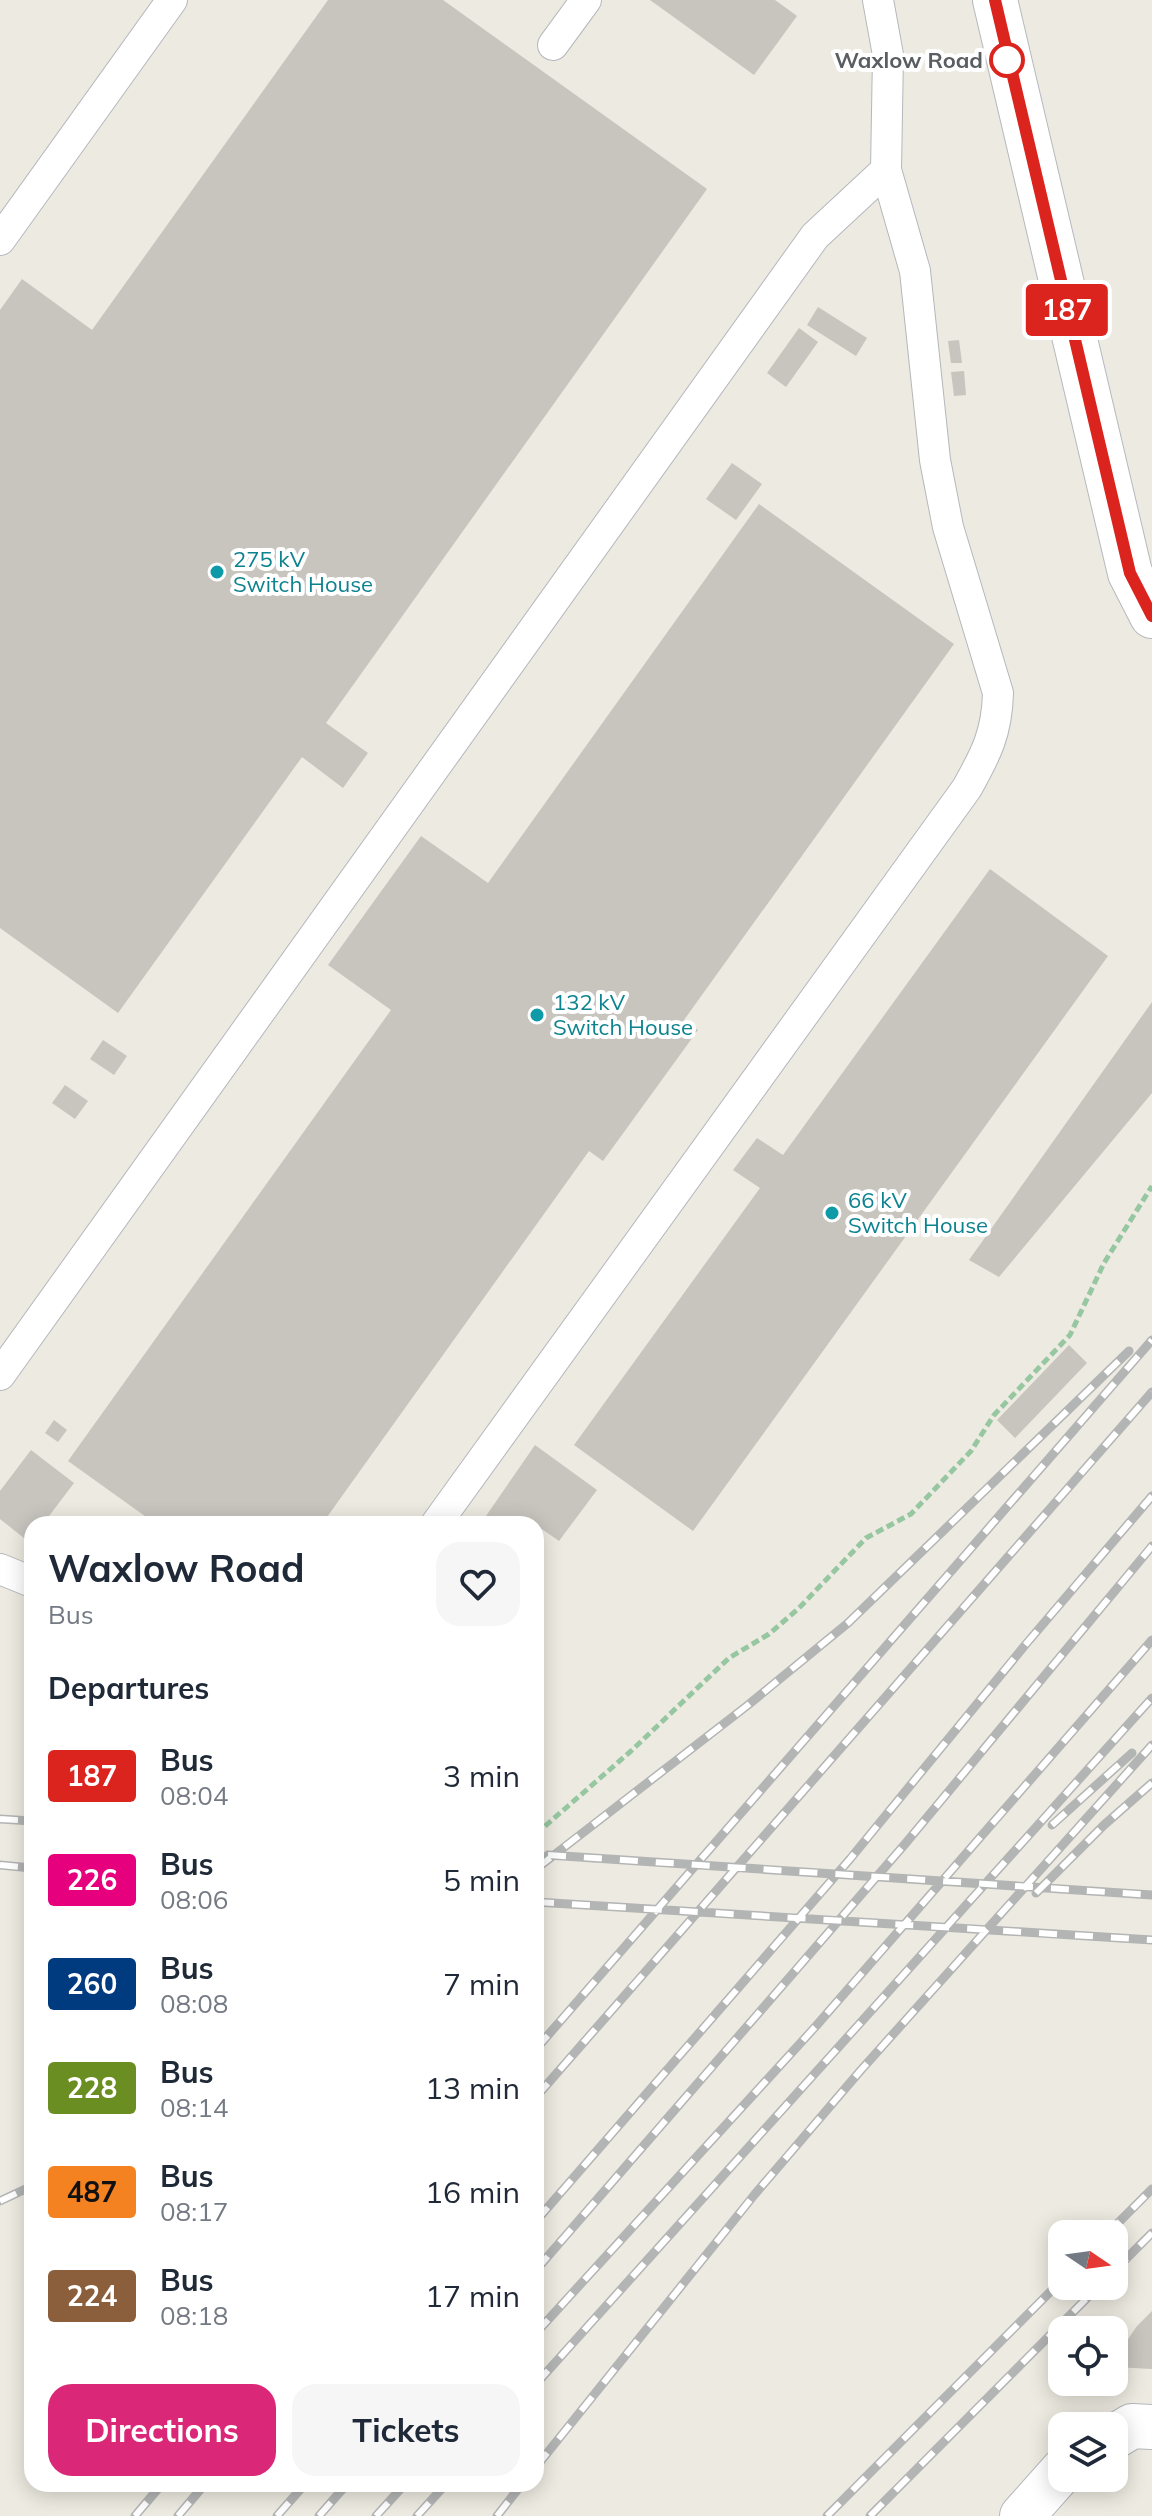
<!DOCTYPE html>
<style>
:root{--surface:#fff;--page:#f6f6f7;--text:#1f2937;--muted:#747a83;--accent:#db2777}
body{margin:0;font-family:Mulish,sans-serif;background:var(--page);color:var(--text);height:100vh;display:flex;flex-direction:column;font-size:30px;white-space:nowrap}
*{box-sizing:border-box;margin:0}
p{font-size:26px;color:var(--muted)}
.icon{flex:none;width:44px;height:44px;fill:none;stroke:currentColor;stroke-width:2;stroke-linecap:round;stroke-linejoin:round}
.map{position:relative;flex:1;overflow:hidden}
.drawer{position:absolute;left:24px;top:1516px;width:520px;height:976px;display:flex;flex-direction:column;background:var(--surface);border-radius:24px;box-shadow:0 4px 20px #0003}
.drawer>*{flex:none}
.badge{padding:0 16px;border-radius:6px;font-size:28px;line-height:52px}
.needle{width:52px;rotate:103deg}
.tools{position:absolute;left:1048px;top:2220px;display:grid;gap:16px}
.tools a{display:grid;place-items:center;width:80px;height:80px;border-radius:16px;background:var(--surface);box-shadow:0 4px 20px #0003;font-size:40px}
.map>.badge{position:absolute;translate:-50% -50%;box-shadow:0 0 0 4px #fff}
h2{padding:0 24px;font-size:30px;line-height:72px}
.round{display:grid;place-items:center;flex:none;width:84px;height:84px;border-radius:24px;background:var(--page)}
.head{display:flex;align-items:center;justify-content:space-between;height:136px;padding:0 24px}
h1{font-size:38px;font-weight:700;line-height:60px}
.cta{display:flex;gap:16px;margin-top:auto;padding:16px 24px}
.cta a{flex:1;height:92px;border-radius:24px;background:var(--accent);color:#fff;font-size:32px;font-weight:700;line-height:92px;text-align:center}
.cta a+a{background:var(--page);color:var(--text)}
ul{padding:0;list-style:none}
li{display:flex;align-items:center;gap:24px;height:104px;padding:0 24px}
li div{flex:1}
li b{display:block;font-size:30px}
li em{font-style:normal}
li .badge{min-width:88px;font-weight:700;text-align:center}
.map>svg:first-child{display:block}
</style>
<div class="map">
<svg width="1152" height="2516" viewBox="0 0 1152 2516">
<rect width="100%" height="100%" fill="#edeae1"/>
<!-- building -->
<path fill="#c8c4be" d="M328 0H443L707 189 326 723 368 753 343 788 302 757 118 1013 0 928V310L22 279 92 330Z
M650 0H775L797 16 754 75Z
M818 307 867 338 856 356 807 325Z
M799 328 818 342 786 387 767 373Z
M959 340 962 363H951L948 341Z
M964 371 966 395 954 396 951 372Z
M732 463 762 484 736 520 706 499Z
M759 504 954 644 684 1020 698 1030 603 1161 589 1151 322 1524H156L68 1461 391 1010 328 965 421 836 488 883Z
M990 869 1108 956 693 1531 574 1445 760 1188 733 1170 757 1138 783 1155Z
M1152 1002V1093L999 1277 969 1260Z
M103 1040 127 1056 114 1075 90 1059Z
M65 1085 88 1101 75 1119 52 1103Z
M1069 1345 1087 1363 1015 1438 997 1420Z
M54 1420 67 1430 58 1442 45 1433Z
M535 1445 597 1490 559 1541 539 1527 536 1531V1524H497L486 1516Z
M31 1450 74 1483 43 1524H32V1538L29 1542 0 1519V1491Z
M1152 2311V2369L1114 2367V2360L1137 2326Z"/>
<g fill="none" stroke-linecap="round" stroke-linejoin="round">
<!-- service casing -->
<g stroke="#b4b8bc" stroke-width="32">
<path id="service" d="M553 45 586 0
M0 240 172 0
M0 1375 815 236 886 170 888 55 878 0
M436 1524 967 788C986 754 997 733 998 693L948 527 935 460 915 271 886 170
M0 1569 32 1582"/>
</g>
<!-- minor casing -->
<g stroke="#b4b8bc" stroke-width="46">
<path id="minor" d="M1114 2437 1132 2426 1152 2427
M1022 2516 1062 2471"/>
</g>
<!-- secondary casing -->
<g stroke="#b5b9be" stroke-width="46">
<path id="secondary" d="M995 0 1130 573 1152 616"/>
</g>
<!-- path -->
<path stroke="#96c7a1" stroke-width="5" stroke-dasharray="8 4" stroke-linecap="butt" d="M536 1834 631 1751 729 1658 769 1634 798 1609 866 1538 911 1514 971 1451 994 1415 1070 1335 1104 1263 1152 1186"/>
<!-- service -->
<use href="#service" stroke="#fff" stroke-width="30"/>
<!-- minor -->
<use href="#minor" stroke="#fff" stroke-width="44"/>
<!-- secondary -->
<use href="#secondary" stroke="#fff" stroke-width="44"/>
<!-- rail casing -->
<g stroke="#b3b4b4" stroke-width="9">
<path id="rail" d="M0 1819 32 1821
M1052 1825 1132 1753
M548 1855 1152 1895
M0 1865 32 1868
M536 1869 748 1705 848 1623 1129 1351
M1036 1893 1104 1825 1152 1783
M536 1902 1152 1940
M536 2049 1152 1340
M536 2097 1152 1392
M0 2201 32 2186
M536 2221 850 1859 1026 1644 1152 1496
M1107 2234 1152 2189
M536 2270 905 1844 1152 1546
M1114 2271 1152 2233
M536 2333 816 2026 1152 1640
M536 2384 1152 1698
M536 2467 755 2194 861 2070 1152 1745
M135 2516 162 2484
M178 2516 205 2484
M277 2516 305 2484
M319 2516 347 2484
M376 2516 405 2484
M417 2516 446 2484
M497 2516 522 2484
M827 2516 1062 2280
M870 2516 1099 2286"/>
</g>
<!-- rail -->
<use href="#rail" stroke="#fff" stroke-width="6" stroke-dasharray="18" stroke-linecap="butt"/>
</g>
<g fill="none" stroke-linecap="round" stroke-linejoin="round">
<!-- line casing -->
<g stroke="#fff" stroke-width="18">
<path id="line" d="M995 0 1130 573 1152 616"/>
</g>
<!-- line -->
<use href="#line" stroke="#dc241f" stroke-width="12"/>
</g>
<!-- markers -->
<circle fill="#fff" stroke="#dc241f" stroke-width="4" cx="1007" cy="60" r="16"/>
<g fill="#0f9aa8" stroke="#fff" stroke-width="3">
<circle cx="217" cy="572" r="8"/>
<circle cx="537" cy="1015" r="8"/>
<circle cx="832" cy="1213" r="8"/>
</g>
<g text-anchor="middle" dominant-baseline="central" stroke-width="8" stroke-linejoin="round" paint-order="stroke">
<!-- stop labels -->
<g font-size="22" font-weight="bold" fill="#5a5e63" stroke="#fff" text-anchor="end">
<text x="983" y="60">Waxlow Road</text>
</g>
<!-- culture labels -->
<g font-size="22" fill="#0d838f" stroke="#fff" text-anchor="start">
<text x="233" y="559">275 kV<tspan x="233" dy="25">Switch House</tspan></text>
<text x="553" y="1002">132 kV<tspan x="553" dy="25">Switch House</tspan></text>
<text x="848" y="1200">66 kV<tspan x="848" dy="25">Switch House</tspan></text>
</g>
</g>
</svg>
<div class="tools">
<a><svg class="needle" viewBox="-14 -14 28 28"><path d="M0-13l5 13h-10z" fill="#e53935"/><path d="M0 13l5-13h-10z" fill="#747a83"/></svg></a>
<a><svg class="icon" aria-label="locate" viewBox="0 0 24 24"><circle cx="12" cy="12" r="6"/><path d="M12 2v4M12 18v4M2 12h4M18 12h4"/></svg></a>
<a><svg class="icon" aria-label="layers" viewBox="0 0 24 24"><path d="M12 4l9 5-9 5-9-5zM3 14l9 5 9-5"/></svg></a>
</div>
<b class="badge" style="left:1067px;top:310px;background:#dc241f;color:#fff">187</b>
<section class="drawer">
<div class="head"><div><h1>Waxlow Road</h1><p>Bus</p></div><a class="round"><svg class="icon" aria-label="heart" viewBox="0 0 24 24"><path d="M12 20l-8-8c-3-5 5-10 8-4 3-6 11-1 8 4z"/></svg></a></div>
<h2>Departures</h2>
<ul>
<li><span class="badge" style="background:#dc241f;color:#fff">187</span><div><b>Bus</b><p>08:04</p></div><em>3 min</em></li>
<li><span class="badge" style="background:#e6007e;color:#fff">226</span><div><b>Bus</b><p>08:06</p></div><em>5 min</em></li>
<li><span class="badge" style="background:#003b80;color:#fff">260</span><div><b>Bus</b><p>08:08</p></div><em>7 min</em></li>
<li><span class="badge" style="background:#6b8e23;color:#fff">228</span><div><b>Bus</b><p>08:14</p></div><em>13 min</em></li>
<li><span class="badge" style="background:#f58220;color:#111">487</span><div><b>Bus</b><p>08:17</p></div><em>16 min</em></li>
<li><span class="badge" style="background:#8b5e3c;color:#fff">224</span><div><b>Bus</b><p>08:18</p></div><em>17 min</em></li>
</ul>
<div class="cta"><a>Directions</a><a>Tickets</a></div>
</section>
</div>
